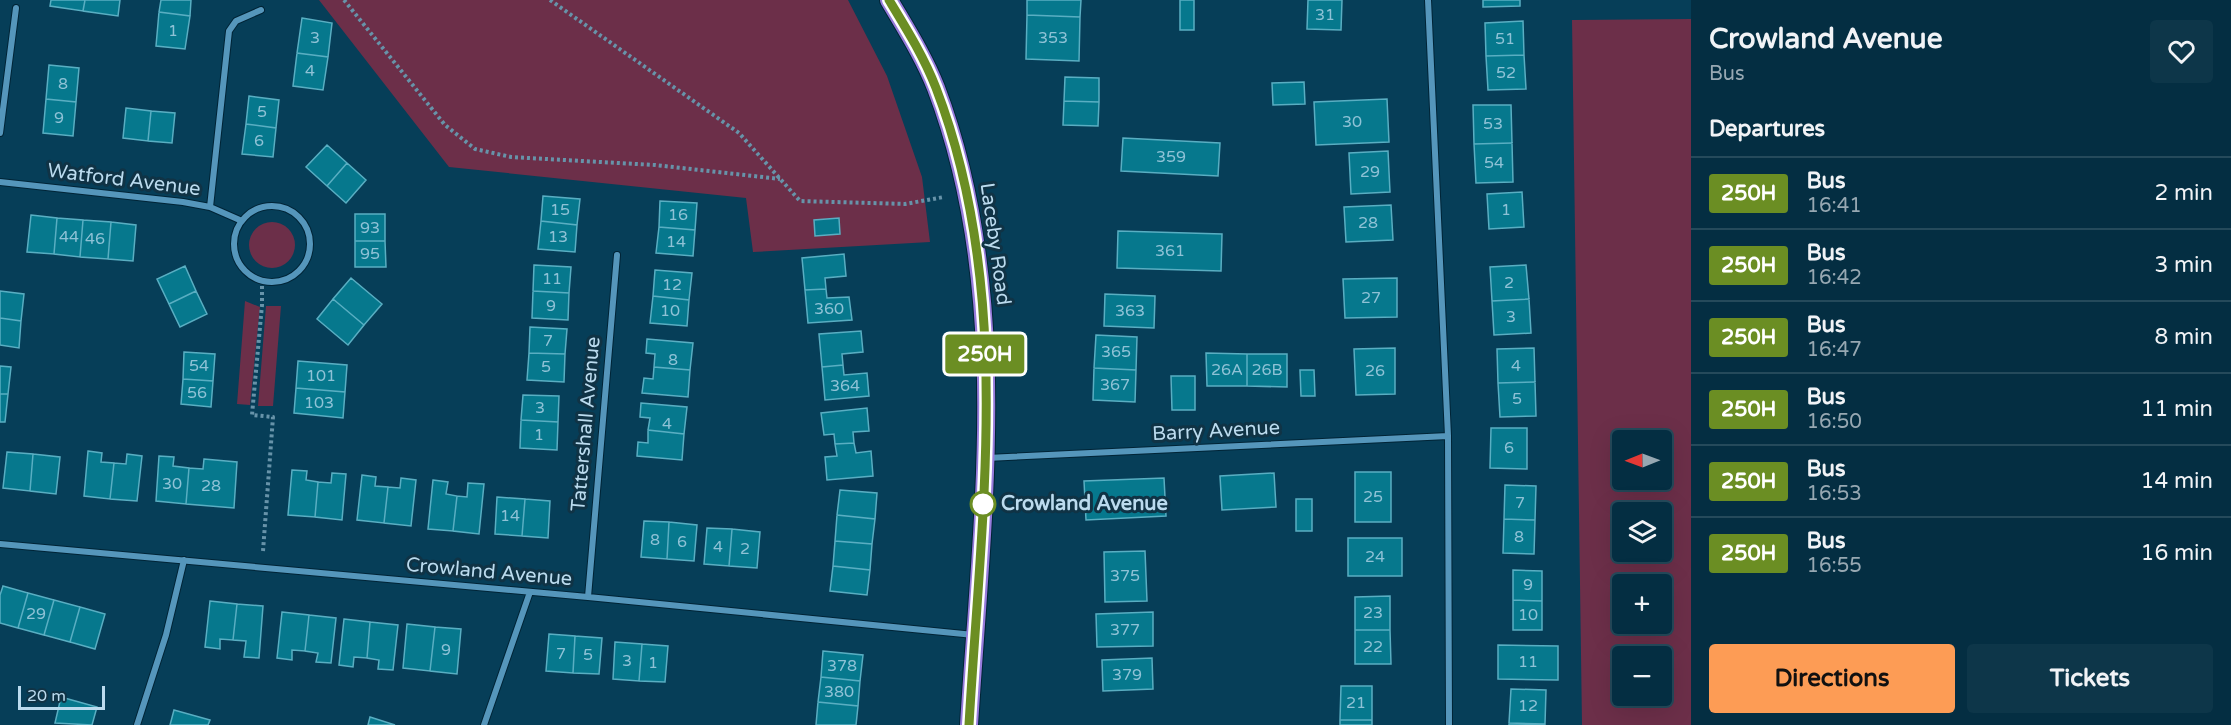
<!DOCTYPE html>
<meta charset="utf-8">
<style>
:root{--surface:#042e42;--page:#0d3649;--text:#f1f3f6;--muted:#97a8b2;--line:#254a5b;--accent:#fd9c55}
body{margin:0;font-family:"Varela Round",sans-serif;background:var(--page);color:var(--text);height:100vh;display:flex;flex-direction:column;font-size:22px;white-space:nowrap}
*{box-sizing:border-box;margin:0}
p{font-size:20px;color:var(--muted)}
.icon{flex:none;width:33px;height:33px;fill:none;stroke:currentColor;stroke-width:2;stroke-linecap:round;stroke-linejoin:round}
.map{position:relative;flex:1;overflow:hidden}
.sheet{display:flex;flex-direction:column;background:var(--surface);width:540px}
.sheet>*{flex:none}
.badge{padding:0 12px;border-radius:4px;font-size:21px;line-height:39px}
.needle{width:39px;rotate:269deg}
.tools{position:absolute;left:1612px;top:430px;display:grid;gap:12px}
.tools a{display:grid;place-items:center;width:60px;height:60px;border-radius:6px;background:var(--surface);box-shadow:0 6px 24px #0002,0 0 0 2px var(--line);font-size:30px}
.scale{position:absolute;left:18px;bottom:15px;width:87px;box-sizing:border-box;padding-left:6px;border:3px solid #bbdbee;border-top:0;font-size:16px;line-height:21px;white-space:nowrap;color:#bbdbee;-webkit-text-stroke:4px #103345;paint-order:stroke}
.map>.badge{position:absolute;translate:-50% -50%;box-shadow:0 0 0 3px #fff}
h2{padding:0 18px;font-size:22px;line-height:54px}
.round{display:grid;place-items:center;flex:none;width:63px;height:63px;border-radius:6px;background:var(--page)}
.overview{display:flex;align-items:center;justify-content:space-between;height:102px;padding:0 18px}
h1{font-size:28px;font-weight:800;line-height:45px}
.action{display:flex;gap:12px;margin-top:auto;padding:12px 18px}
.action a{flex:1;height:69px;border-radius:6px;background:var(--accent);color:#111;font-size:24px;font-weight:800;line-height:69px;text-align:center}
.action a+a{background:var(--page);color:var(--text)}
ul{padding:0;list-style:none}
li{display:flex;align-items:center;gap:18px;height:72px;padding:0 18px;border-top:2px solid var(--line)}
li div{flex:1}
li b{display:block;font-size:22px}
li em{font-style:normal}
li .badge{min-width:66px;font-weight:700;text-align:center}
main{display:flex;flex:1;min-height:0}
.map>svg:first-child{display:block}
</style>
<main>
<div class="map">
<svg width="1691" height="725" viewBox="0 0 1691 725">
<rect width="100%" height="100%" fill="#063e58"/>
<!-- green -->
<path fill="#6c2f49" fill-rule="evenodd" d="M319 0H848L887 76 922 177 930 242 753 252 746 198 449 167Z
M1691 19V725H1582L1572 20ZM1623 441H1662V480H1623ZM1623 513H1662V552H1623ZM1623 585H1662V624H1623ZM1623 657H1662V696H1623Z
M249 245a23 23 0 1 1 46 0a23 23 0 1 1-46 0Z
M245 301 260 307 250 405 237 404Z
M266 306H281L273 406H258Z"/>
<!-- building -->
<path fill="#06788d" stroke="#59aec2" stroke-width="1.5" d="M51 0H85L83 11 50 6Z
M85 0H120L118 16 83 11Z
M161 0H191L190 16 159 12Z
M1027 0H1081L1080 17 1027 15Z
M1180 0H1194V30H1180Z
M1308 0H1342L1341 30 1307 29Z
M1483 0H1520V6L1483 7Z
M159 12 190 16 185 49 156 46Z
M1027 15 1080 17 1079 61 1026 59Z
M302 18 332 23 328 57 297 53Z
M1523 21 1524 55 1486 56 1485 23Z
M297 53 328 57 323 90 293 86Z
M1524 55 1526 89 1488 90 1486 56Z
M49 65 79 68 76 102 46 99Z
M1065 77 1099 78V102L1064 101Z
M1304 82 1305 104 1273 105 1272 83Z
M249 96 279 100 276 128 246 124Z
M46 99 76 102 73 136 43 133Z
M1387 99 1389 142 1316 145 1314 102Z
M1064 101 1099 102 1098 126 1063 125Z
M1473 105H1511L1512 143 1474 144Z
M126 108 151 111 148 141 123 138Z
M151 111 175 113 172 143 148 141Z
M246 124 276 128 273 157 242 154Z
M1123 138 1220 143 1218 176 1121 171Z
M1512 143 1513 182 1476 183 1474 144Z
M327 145 347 163 327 186 306 167Z
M1388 151 1390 192 1351 194 1349 153Z
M347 163 366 180 346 203 327 186Z
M1522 192 1524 227 1489 229 1487 194Z
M543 196 580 199 577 225 541 221Z
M660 201 697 203 695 230 659 227Z
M1391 205 1393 240 1346 242 1344 207Z
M355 214H385V241H355Z
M31 215 57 218 54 254 27 252Z
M57 218 83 220 80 257 54 254Z
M839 218 840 234 815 236 814 220Z
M83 220 111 222 108 259 80 257Z
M541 221 577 225 575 252 538 249Z
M111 222 136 225 133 261 108 259Z
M659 227 695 230 693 256 656 253Z
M1118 231 1222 234 1221 271 1117 268Z
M355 241H385L386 267H355Z
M844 254 846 276 825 278 826 289 805 290 802 258Z
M534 265 571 267 569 293 533 291Z
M1526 265 1529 299 1492 301 1490 267Z
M185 266 196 291 169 304 157 279Z
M655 270 692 273 689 300 653 296Z
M351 278 382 304 364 325 333 299Z
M1397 278V317L1345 318 1343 279Z
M826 289 827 298 849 297 852 320 808 323 805 290Z
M0 291 24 294 21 321 0 318Z
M196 291 207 314 180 327 169 304Z
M533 291 569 293 568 320 532 318Z
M1105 294 1155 296 1154 328 1104 326Z
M653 296 689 300 687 326 650 323Z
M333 299 364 325 348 345 317 319Z
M1529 299 1531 333 1494 335 1492 301Z
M0 318 21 321 19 348 0 345Z
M530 327 567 329 565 354 529 353Z
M861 331 863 352 842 354 843 365 822 367 819 334Z
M1096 335 1137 337 1136 370 1094 368Z
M647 339 693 343 690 370 654 367 655 354 646 353Z
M1395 348V394L1356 395 1354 349Z
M1534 348 1535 382 1498 383 1497 349Z
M184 352 215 354 213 381 183 379Z
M529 353 565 354 564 382 527 380Z
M1206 353 1247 354V386H1207Z
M1247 354H1287V387L1247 386Z
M298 361 347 365 345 392 296 388Z
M843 365 844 375 867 373 869 396 825 400 822 367Z
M0 366 11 367 8 394H0Z
M654 367 690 370 688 397 642 393 644 378 653 379Z
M1094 368 1136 370 1135 402 1093 400Z
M1300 370H1314L1315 396H1301Z
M1171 376H1195V410H1172Z
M183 379 213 381 211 407 181 404Z
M1535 382 1536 416 1500 417 1498 383Z
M296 388 345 392 343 418 294 413Z
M0 394H8L5 422H0Z
M523 395 559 396 558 422 521 420Z
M641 403 687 407 684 434 648 430 650 418 640 417Z
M867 408 869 431 853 432 854 443 835 444 834 434 824 435 821 413Z
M521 420 558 422 557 450 520 448Z
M1491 428H1527V469L1490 468Z
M648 430 684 434 682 460 637 456 638 442 648 443Z
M854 443 856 453 871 451 873 476 827 480 825 457 837 456 835 444Z
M88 451 102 453 101 462 114 463 110 499 84 496Z
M7 452 33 454 30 491 3 488Z
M33 454 60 457 56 494 30 491Z
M127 454 142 456 137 501 110 499 114 463 126 464Z
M159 456 174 457 173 466 189 468 186 504 156 501Z
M204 459 237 462 234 508 186 504 189 468 203 469Z
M292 470 307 471 306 480 318 482 315 517 288 515Z
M1355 472H1391V522H1355Z
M332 473 346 474 342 520 315 517 318 482 331 483Z
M1274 473 1276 507 1222 510 1220 476Z
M362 475 376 477 375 486 388 487 384 523 357 520Z
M401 478 416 480 411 526 384 523 388 487 400 488Z
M1164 478 1166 516 1086 520 1084 481Z
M433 480 448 482 446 494 457 496 453 531 428 529Z
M468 483 484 484 479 534 453 531 457 496 467 497Z
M1505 485 1536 486 1535 520 1504 519Z
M840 490 877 493 875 519 837 515Z
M497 497 525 499 522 536 495 534Z
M525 499 550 501 548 538 522 536Z
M1296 499H1312V531H1296Z
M837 515 875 519 872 544 835 541Z
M1504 519 1535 520 1534 554 1503 553Z
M644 521 669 522 667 559 641 557Z
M669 522 697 525 694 561 667 559Z
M707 528 732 529 729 566 704 564Z
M732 529 760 532 757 568 729 566Z
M1348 538H1402V576H1348Z
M835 541 872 544 870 570 833 566Z
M1145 551 1147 601 1105 602 1104 552Z
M833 566 870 570 867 595 830 591Z
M1513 570 1542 571V601L1513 600Z
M3 586 28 593 18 628 0 623V595Z
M28 593 54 600 44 635 18 628Z
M1390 596V630H1355V597Z
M54 600 80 607 70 642 44 635Z
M1513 600 1542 601V630H1513Z
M210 601 237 604 233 640 220 639V649L205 647Z
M237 604 263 606 259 658 244 657 246 641 233 640Z
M80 607 105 614 95 649 70 642Z
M282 612 309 615 305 651 292 650V660L277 658Z
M1153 612V646L1097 647 1096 614Z
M309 615 336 618 331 663 316 662 318 653 305 651Z
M344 619 370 622 367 658 354 657 353 667 339 665Z
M370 622 398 625 393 670 378 669 379 660 367 658Z
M407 624 435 627 430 671 403 668Z
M435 627 461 629 457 674 430 671Z
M1355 630H1390L1391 664H1355Z
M549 634 575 636 573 673 546 671Z
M575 636 602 638 599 674 573 673Z
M615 642 642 644 639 681 613 679Z
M642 644 668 646 665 682 639 681Z
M1498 645 1558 646V680L1498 679Z
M823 651 863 655 860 681 821 677Z
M1152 658 1153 689 1103 691 1102 660Z
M821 677 860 681 858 706 818 702Z
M1341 686H1372V720H1340Z
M1511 689 1546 690 1545 724 1509 723Z
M61 697 97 707 92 725 55 723Z
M818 702 858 706 856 725H816Z
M174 710 210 720 208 725H170Z
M370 717 395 725H368Z
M1340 720H1372V725H1340Z
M1509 723 1545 724V725H1509Z"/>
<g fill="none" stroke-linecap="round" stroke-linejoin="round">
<!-- street casing -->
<g stroke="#002436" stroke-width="8">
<path id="street" d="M1428 0 1448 436 1449 725
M0 133 16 8
M0 182 183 202 210 207 242 221
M234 244a38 38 0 1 1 76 0a38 38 0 1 1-76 0Z
M210 207 229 31 236 21 261 10
M987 458 1448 436
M0 544 588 597 974 635
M588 597 617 255
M137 725 166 635 184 560
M484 725 530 592"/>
</g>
<!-- highway casing -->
<g stroke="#002436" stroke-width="20">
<path id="highway" d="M889 0C906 29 924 57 936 88 1013 291 982 514 969 725"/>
</g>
<!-- path -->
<path stroke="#6793a9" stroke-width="4" stroke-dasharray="3 3" stroke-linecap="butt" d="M344 0 445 125 475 149 511 157 655 165 780 179
M550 0 739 133 800 201 905 204 944 197
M262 280V305L252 415 273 417 263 551"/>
<!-- street -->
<use href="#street" stroke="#5596bb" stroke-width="6"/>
<!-- highway -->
<use href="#highway" stroke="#967bdb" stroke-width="18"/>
</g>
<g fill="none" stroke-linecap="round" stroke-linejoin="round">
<!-- line casing -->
<g stroke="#fff" stroke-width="14">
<path id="line" d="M889 0C906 28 924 57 936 88 1014 291 981 514 969 725"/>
</g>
<!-- line -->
<use href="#line" stroke="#6b8e23" stroke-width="9"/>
</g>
<!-- markers -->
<circle fill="#fff" stroke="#6b8e23" stroke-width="3" cx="983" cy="504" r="12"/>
<g text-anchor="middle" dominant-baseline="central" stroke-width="6" stroke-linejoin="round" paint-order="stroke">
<!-- number labels -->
<g font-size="16" fill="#8ec2d6">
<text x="1325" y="15">31</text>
<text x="173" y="31">1</text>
<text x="315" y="38">3</text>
<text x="1053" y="38">353</text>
<text x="1505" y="39">51</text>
<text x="310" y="71">4</text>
<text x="1506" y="73">52</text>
<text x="63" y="84">8</text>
<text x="262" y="112">5</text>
<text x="59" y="118">9</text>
<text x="1352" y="122">30</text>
<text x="1493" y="124">53</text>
<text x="259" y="141">6</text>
<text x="1171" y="157">359</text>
<text x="1494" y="163">54</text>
<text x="1370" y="172">29</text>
<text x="560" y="210">15</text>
<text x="1506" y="210">1</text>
<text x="678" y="215">16</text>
<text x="1368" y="223">28</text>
<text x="370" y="228">93</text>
<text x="69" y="237">44</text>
<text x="558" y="237">13</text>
<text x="95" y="239">46</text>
<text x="676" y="242">14</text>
<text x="1170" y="251">361</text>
<text x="370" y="254">95</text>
<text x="552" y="279">11</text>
<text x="1509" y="283">2</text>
<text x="672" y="285">12</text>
<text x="1371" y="298">27</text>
<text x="551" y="306">9</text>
<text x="829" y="309">360</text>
<text x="670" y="311">10</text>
<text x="1130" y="311">363</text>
<text x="1511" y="317">3</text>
<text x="548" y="341">7</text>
<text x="1116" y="352">365</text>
<text x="673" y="360">8</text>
<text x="199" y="366">54</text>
<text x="1516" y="366">4</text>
<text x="546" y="367">5</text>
<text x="1227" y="370">26A</text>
<text x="1267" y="370">26B</text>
<text x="1375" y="371">26</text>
<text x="321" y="376">101</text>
<text x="1115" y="385">367</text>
<text x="845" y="386">364</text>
<text x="197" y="393">56</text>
<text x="1517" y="399">5</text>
<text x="319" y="403">103</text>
<text x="540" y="408">3</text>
<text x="667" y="424">4</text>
<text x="539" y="435">1</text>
<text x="1509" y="448">6</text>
<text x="172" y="484">30</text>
<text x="211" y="486">28</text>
<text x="1373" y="497">25</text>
<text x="1520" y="503">7</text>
<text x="510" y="516">14</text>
<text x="1519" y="537">8</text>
<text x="655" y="540">8</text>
<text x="682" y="542">6</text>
<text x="718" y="547">4</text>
<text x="745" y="549">2</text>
<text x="1375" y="557">24</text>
<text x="1125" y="576">375</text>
<text x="1528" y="585">9</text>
<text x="1373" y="613">23</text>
<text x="36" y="614">29</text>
<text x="1528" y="615">10</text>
<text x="1125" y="630">377</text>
<text x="1373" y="647">22</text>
<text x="446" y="650">9</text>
<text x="561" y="654">7</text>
<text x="588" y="655">5</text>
<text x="627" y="661">3</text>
<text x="1528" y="662">11</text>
<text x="653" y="663">1</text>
<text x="842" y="666">378</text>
<text x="1127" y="675">379</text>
<text x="839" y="692">380</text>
<text x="1356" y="703">21</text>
<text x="1528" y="706">12</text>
</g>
<!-- street labels -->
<g font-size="20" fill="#bbdbee" stroke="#103345">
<text transform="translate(124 180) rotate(7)">Watford Avenue</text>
<text transform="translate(995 244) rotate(82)">Laceby Road</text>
<text transform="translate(586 424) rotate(-85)">Tattershall Avenue</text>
<text transform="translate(1216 431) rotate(-3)">Barry Avenue</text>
<text transform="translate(489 572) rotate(5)">Crowland Avenue</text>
</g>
<!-- stop labels -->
<g font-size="20" font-weight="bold" fill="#bbdbee" stroke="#103345" text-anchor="start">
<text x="1001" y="504">Crowland Avenue</text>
</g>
</g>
</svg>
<div class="tools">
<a><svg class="needle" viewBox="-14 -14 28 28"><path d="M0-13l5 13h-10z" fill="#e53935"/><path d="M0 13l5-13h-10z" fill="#97a8b2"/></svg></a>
<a><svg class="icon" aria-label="layers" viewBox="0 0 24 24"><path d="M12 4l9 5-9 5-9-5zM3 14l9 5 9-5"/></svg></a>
<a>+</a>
<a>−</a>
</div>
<div class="scale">20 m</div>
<b class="badge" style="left:985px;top:354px;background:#6b8e23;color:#fff">250H</b>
</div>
<section class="sheet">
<div class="overview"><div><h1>Crowland Avenue</h1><p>Bus</p></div><a class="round"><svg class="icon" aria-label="heart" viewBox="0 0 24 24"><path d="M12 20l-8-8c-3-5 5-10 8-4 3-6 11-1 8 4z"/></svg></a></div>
<h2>Departures</h2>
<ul>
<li><span class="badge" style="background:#6b8e23;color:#fff">250H</span><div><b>Bus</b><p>16:41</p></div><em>2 min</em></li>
<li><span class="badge" style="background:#6b8e23;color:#fff">250H</span><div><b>Bus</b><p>16:42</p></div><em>3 min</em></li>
<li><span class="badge" style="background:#6b8e23;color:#fff">250H</span><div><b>Bus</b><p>16:47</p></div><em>8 min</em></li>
<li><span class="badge" style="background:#6b8e23;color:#fff">250H</span><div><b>Bus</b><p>16:50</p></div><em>11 min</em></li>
<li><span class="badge" style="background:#6b8e23;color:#fff">250H</span><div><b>Bus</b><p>16:53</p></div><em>14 min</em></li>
<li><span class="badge" style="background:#6b8e23;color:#fff">250H</span><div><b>Bus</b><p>16:55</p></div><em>16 min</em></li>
</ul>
<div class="action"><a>Directions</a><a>Tickets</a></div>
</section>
</main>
